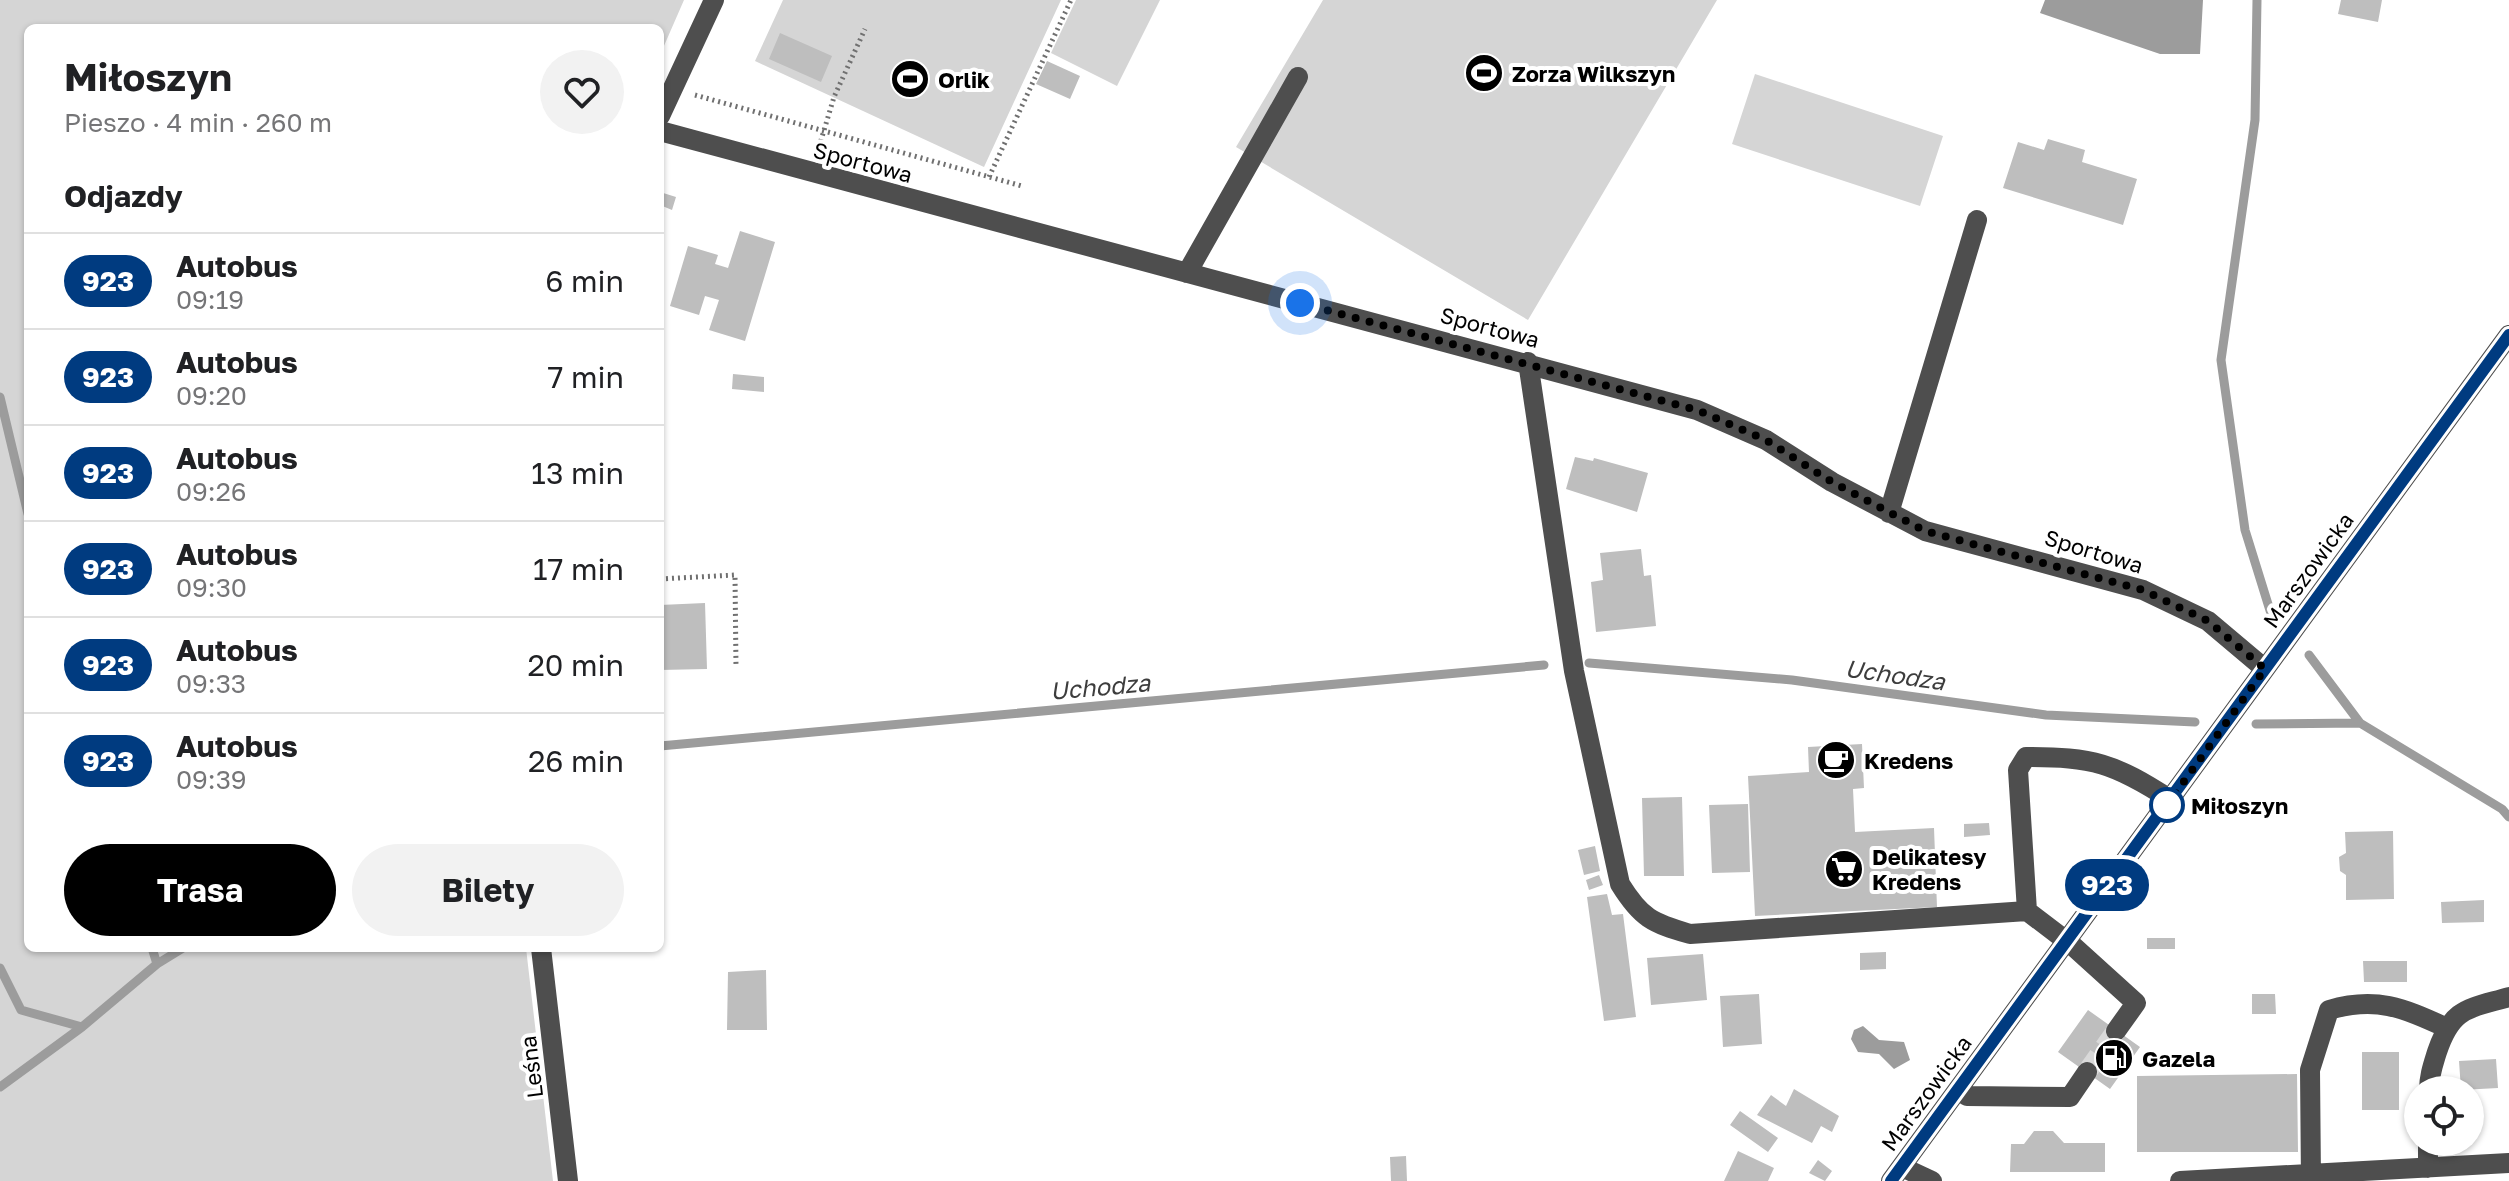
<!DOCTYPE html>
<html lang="pl">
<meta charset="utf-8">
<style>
:root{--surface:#fff;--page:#f2f2f2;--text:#202124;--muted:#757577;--line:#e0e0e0;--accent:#000}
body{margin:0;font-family:"Golos Text",sans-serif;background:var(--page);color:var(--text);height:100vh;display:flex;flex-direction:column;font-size:30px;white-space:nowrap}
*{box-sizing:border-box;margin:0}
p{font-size:26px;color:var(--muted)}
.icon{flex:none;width:44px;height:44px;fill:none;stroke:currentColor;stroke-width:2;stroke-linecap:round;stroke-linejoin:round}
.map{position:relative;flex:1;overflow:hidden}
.panel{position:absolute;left:24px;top:24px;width:640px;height:928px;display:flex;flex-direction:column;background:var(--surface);border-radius:12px;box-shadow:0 2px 6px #0004}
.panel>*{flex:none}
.badge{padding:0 16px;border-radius:26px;font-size:28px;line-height:52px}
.buttons{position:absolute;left:2404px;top:1076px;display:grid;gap:16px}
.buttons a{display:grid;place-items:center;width:80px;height:80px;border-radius:50%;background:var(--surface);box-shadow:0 2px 6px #0004;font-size:40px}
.you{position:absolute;width:40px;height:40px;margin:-20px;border:6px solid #fff;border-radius:50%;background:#1a73e8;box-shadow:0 0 0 12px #1a73e833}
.map>.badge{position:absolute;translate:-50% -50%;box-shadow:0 0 0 4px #fff}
h2{padding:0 40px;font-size:30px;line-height:72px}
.round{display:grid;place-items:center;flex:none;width:84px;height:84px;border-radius:42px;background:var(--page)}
.overview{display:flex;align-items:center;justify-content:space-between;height:136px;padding:0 40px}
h1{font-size:38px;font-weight:700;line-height:60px}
.button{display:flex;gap:16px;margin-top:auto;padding:16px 40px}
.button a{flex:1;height:92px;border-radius:48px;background:var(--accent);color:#fff;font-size:32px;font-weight:700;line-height:92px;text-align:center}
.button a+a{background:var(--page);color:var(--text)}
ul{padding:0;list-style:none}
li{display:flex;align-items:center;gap:24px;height:96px;padding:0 40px;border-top:2px solid var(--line)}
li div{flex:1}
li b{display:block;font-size:30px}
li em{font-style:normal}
li .badge{min-width:88px;font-weight:700;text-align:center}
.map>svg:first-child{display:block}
</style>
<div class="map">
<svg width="2509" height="1181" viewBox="0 0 2509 1181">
<rect width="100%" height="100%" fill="#fff"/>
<!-- green -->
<path fill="#d5d5d5" d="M0 0H684L660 55V28H28V948H526L553 1181H0Z
M783 0H1061L984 167 755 61Z
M1076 0H1160L1117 86 1051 53Z
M1323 0H1717L1528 320 1236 147Z
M1755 74 1943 136 1920 206 1732 144Z"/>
<!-- water -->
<path fill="#9c9c9c" d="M2045 0H2203L2200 54H2160L2040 13Z
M1863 1026 1879 1040 1904 1042 1910 1060 1894 1069 1879 1054 1858 1052 1851 1039 1854 1030Z"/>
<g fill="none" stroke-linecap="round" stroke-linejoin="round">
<!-- stream -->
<path stroke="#9c9c9c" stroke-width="9" d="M2257 0 2255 120 2221 360 2245 530 2272 617
M0 397 28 514
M2309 655 2360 723
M1589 663 1792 680 2046 715 2195 722
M2256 724 2360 723 2502 809 2509 817
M660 746 1544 665
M152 948 157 964
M0 968 21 1010 82 1027
M0 1087 82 1027 157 964 183 948"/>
</g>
<!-- building -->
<path fill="#bebebe" d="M2341 0H2382L2378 22 2338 14Z
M780 33 832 56 821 82 769 59Z
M1047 61 1080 76 1070 99 1036 84Z
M2048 139 2085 150 2082 162 2137 179 2123 225 2003 188 2018 142 2044 150Z
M660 192 676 197 672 210 660 205Z
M740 231 775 242 745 341 709 330 719 300 705 296 699 315 670 306 688 246 718 255 715 264 728 268Z
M733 374 764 377V392L732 389Z
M1575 457 1593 461 1594 458 1648 473 1637 512 1566 489Z
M1641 549 1644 576 1651 575 1656 626 1596 632 1591 582 1603 580 1600 553Z
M705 603 707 669 660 670V605Z
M1862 744 1864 788 1853 789 1855 832 1934 828 1937 907 1755 916 1748 776 1809 772 1808 747Z
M1682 797 1684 876H1644L1642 798Z
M1748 804 1750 872 1712 873 1709 805Z
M1989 823 1990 835 1964 837V824Z
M2393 831 2394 899 2346 900V875L2340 871 2339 857 2346 853 2345 832Z
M1595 846 1600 871 1584 875 1578 850Z
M1599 875 1603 885 1589 890 1586 880Z
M1607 894 1612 915 1623 914 1636 1017 1604 1021 1587 897Z
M2484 900V922L2442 923 2441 902Z
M2147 938H2175V949H2147Z
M1886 952V969L1860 970V953Z
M1703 954 1707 1000 1651 1005 1647 958Z
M2363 961H2407V982H2364Z
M766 970 767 1030H727L728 972Z
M1759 994 1762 1044 1723 1047 1720 996Z
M2252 994H2275L2276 1014H2252Z
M2088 1010 2140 1047 2110 1089 2058 1052Z
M2362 1052H2399V1110H2362Z
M2496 1059 2498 1088 2461 1090 2459 1061Z
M2297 1074 2298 1152H2137V1076Z
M1794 1089 1839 1116 1832 1132 1821 1126 1812 1143 1757 1115 1771 1095 1786 1106Z
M1740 1111 1778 1138 1768 1152 1730 1125Z
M2034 1131H2053L2064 1143H2105V1172H2010L2011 1144H2024Z
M1738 1151 1774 1168 1768 1181H1724Z
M1406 1156 1407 1181H1391L1390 1157Z
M1818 1160 1832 1171 1825 1181 1809 1173Z"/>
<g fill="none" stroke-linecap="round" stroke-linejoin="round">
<!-- minor-tunnel -->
<path stroke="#d9d9d9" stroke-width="20" stroke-dasharray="20 10" stroke-linecap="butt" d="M2087 1072 2116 1031"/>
<!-- path -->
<path stroke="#707070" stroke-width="5" stroke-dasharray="2 4" stroke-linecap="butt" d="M695 95 1022 186
M819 147 834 97 865 29
M989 177 1071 0
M660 579 735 575 736 667"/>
<!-- minor -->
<path stroke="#4e4e4e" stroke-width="20" d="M660 116 714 0
M660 131 1697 410 1766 440 1832 482 1925 531 2143 590 2208 621 2265 669
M1187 273 1298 77
M1528 362 1574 671 1620 884C1641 918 1652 923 1690 934L2027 911
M1889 513 1977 220
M541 948 568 1181
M2116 1031 2136 1003 2073 946 2027 911 2018 770 2026 757C2093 757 2114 763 2171 800
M1958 1090 1967 1096 2070 1097 2087 1072
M2429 1090C2429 1076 2433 1065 2437 1052 2452 1007 2468 1009 2509 997
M1902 1167 1932 1181
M2428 1168V1142
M1891 1181 2509 335
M2180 1181 2509 1163
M2311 1181 2310 1070 2329 1010C2376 996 2403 1008 2445 1027"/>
</g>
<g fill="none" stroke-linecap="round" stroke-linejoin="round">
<!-- line casing -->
<g stroke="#fff" stroke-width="18">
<path id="line" d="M1891 1181 2509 335"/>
</g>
<!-- line -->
<use href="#line" stroke="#003b80" stroke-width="12"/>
<!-- walk -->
<path stroke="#000" stroke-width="8" stroke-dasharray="0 14.4" d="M1300 303 1697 410 1766 440 1832 482 1925 531 2143 590 2208 621 2265 669 2167 805"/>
</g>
<!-- icons -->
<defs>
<g id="stadium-disc" transform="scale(2)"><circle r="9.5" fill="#000" stroke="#fff"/><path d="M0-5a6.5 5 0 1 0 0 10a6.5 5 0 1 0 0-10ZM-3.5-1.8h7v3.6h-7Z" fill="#fff"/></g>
<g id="cafe-disc" transform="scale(2)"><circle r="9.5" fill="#000" stroke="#fff"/><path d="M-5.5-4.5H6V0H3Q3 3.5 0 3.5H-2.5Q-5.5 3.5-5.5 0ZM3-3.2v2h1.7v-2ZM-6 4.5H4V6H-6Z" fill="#fff"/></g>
<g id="supermarket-disc" transform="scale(2)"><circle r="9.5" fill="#000" stroke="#fff"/><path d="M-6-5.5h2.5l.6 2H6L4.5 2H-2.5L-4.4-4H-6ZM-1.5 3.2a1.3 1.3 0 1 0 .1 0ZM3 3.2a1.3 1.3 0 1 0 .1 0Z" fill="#fff"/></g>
<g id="fuel-disc" transform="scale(2)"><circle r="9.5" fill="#000" stroke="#fff"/><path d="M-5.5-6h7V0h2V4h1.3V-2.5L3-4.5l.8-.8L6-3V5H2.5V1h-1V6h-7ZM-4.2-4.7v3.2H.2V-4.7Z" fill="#fff"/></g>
</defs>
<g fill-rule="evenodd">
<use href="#stadium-disc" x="1484" y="73"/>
<use href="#stadium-disc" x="910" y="79"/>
<use href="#cafe-disc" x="1836" y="760"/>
<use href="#supermarket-disc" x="1844" y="869"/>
<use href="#fuel-disc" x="2114" y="1058"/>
</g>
<!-- markers -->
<circle fill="#fff" stroke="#003b80" stroke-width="4" cx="2167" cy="805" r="16"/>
<g text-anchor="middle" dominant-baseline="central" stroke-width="8" stroke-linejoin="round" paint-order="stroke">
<!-- poi labels -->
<g font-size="22" font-weight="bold" fill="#000" stroke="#fff" text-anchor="start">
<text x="1512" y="73">Zorza Wilkszyn</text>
<text x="938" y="79">Orlik</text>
<text x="1864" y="760">Kredens</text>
<text x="1872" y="856">Delikatesy<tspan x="1872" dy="25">Kredens</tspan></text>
<text x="2142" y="1058">Gazela</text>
</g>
<!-- street labels -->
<g font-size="22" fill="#000" stroke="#fff">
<text transform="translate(863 162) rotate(15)">Sportowa</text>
<text transform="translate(1490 327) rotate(15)">Sportowa</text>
<text transform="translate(2094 551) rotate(17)">Sportowa</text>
<text transform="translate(2308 570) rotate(-54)">Marszowicka</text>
<text transform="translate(531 1067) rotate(-97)">Leśna</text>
<text transform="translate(1926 1093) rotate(-54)">Marszowicka</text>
</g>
<!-- stop labels -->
<g font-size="22" font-weight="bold" fill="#000" stroke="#fff" text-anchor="start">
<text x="2191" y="805">Miłoszyn</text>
</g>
<!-- water labels -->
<g font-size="24" font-style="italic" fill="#3d3d3d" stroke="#fff">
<text transform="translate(1895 674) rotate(8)">Uchodza</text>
<text transform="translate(1100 686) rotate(-5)">Uchodza</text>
</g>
</g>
</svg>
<div class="buttons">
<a><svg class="icon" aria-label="locate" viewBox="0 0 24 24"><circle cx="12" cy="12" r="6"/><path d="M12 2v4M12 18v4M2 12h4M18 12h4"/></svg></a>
</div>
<div class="you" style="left:1300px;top:303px"></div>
<b class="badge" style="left:2107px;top:885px;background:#003b80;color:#fff">923</b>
<section class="panel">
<div class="overview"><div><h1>Miłoszyn</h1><p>Pieszo · 4 min · 260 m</p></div><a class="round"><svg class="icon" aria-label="heart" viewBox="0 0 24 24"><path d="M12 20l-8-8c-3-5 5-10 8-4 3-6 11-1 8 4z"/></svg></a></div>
<h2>Odjazdy</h2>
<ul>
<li><span class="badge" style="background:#003b80;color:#fff">923</span><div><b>Autobus</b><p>09:19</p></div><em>6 min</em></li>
<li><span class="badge" style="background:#003b80;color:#fff">923</span><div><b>Autobus</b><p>09:20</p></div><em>7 min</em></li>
<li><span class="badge" style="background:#003b80;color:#fff">923</span><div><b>Autobus</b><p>09:26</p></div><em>13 min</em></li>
<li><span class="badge" style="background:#003b80;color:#fff">923</span><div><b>Autobus</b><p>09:30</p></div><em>17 min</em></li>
<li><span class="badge" style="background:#003b80;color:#fff">923</span><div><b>Autobus</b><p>09:33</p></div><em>20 min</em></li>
<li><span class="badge" style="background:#003b80;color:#fff">923</span><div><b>Autobus</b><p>09:39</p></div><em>26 min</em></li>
</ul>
<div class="button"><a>Trasa</a><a>Bilety</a></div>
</section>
</div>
